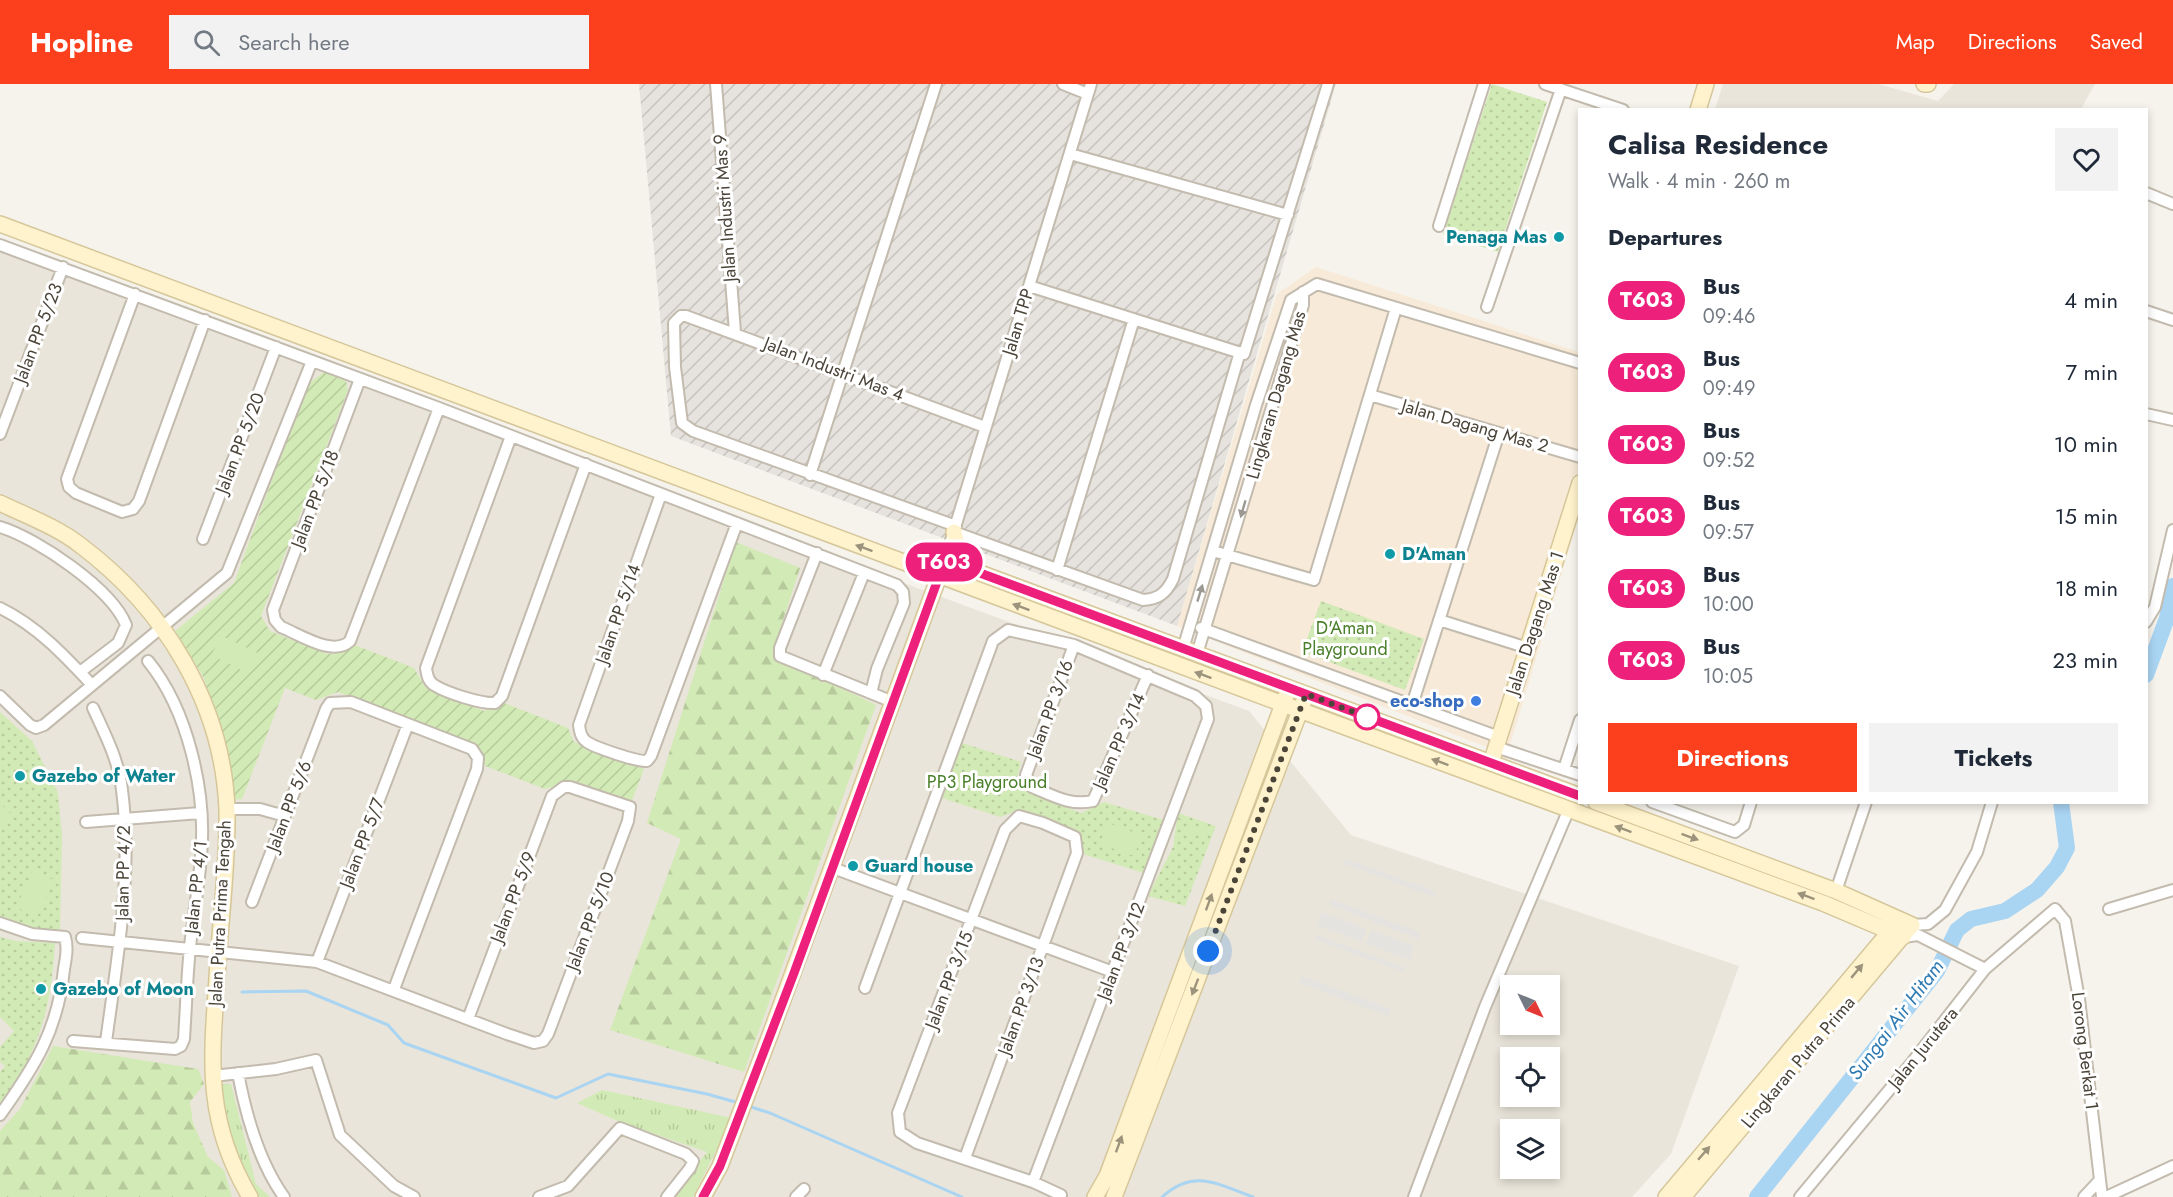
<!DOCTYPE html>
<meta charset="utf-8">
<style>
:root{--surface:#fff;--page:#f2f2f3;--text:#1f2937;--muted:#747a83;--accent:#fc3f1d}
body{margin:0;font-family:Jost,sans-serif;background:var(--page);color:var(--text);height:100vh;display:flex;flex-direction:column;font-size:22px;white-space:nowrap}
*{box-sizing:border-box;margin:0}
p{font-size:20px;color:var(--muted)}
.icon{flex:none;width:33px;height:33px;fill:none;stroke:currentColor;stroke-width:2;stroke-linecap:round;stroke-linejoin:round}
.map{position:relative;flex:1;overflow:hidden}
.drawer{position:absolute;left:1578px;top:24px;width:570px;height:696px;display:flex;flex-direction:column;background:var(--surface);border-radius:0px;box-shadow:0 3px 9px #0003}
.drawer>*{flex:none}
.badge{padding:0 12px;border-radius:20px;font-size:21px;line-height:39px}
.needle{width:39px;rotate:133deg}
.controls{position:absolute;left:1500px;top:891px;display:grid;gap:12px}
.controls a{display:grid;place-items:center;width:60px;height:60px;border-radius:0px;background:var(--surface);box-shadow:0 3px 9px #0003;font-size:30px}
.you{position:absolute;width:30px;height:30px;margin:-15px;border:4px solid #fff;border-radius:50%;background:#1a73e8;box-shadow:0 0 0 9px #1a73e833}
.map>.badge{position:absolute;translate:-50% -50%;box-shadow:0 0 0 3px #fff}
h2{padding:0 30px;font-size:22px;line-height:54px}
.round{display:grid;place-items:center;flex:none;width:63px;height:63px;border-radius:0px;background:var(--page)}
.head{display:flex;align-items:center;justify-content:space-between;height:102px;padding:0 30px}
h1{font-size:28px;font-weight:700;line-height:45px}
.action{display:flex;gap:12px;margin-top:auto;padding:12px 30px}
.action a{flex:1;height:69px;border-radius:0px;background:var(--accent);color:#fff;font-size:24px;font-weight:700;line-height:69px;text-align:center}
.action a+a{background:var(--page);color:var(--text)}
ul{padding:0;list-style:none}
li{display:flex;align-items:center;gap:18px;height:72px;padding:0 30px}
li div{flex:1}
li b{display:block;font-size:22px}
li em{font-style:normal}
li .badge{min-width:66px;font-weight:700;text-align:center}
header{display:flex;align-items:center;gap:36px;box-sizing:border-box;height:84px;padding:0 30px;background:var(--accent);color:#fff}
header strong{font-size:28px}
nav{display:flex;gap:33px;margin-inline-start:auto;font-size:21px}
.search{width:420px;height:54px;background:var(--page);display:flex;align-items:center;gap:15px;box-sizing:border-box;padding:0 21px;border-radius:0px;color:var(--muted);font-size:22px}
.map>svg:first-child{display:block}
</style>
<header>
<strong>Hopline</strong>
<div class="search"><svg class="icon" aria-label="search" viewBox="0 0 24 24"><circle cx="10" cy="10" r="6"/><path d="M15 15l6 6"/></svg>Search here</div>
<nav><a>Map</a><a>Directions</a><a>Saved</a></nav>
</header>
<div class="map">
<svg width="2173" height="1113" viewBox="0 0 2173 1113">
<defs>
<pattern id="industrial-furrows" width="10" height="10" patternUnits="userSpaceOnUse" patternTransform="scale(1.5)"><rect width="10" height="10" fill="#e6e2dd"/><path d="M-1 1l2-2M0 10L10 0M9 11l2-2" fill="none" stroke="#c7c3be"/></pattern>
<pattern id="grass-tufts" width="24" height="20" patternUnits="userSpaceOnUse" patternTransform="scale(1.5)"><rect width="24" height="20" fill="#d2eab5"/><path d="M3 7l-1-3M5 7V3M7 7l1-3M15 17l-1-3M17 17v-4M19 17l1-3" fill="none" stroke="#b6ca9c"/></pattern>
<pattern id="forest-firs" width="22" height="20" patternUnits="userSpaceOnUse" patternTransform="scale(1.5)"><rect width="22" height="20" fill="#d2eab5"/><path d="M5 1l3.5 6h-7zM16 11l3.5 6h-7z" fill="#b6ca9c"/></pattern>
<pattern id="park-dots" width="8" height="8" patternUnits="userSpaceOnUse" patternTransform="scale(1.5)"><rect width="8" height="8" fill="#d2eab5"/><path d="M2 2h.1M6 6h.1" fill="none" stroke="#b6ca9c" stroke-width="1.8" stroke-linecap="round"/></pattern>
<pattern id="garden-furrows" width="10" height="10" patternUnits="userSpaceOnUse" patternTransform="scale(1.5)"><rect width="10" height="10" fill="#d2eab5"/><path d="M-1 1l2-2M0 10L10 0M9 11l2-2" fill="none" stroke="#b6ca9c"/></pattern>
</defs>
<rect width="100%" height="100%" fill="#f6f3ec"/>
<!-- residential -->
<path fill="#eae5da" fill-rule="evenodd" d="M1723 0H1878L1938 17 1954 0H2095L2081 25H1715Z
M0 164 1249 627 1351 751 1739 882 1671 1070 1632 1113H0ZM1510 902H1550V940H1510ZM1510 974H1550V1012H1510ZM1510 1046H1550V1084H1510Z"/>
<!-- commercial -->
<path fill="#f7ead8" d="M1316 183 1579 268V432L1507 671 1177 542 1277 210Z"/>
<!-- industrial -->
<path fill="url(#industrial-furrows)" d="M639 0H1336L1177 542 671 352Z"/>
<!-- grass -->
<path fill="url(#grass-tufts)" d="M217 1000H231L256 1100 270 1113H255L238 1087Z
M602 1006 732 1034 693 1113H670L707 1068 620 1038 577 1019Z"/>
<!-- forest -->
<path fill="url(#forest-firs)" d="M736 458 800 484 772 570 876 621 744 988 610 946 681 755 647 739Z
M53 962 198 985 204 1000 190 1018 193 1039 208 1073 224 1086 232 1113H0V1047L20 1025Z"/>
<!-- park -->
<path fill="url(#park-dots)" d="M1492 0 1547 18 1498 168 1443 150Z
M1321 517 1424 555 1405 606 1302 568Z
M0 628 32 657 58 709 62 752 60 849H33L0 836Z
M962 659 1021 678 1017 694 1024 707 1081 729 1104 718 1170 738 1147 790 1083 770 1077 752 1014 728 1000 733 942 714Z
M1178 729 1216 742 1185 822 1148 812 1173 763Z
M0 853 16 857 55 859C51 925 40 966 0 1020V988L5 982 0 978V963L14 947 0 933Z"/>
<!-- garden -->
<path fill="url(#garden-furrows)" d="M324 288 346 297 348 306 261 532 270 547 327 570 338 569 352 560 414 584 425 603 484 627 504 619 568 644 574 658 644 685 631 719 575 697 545 705 485 682 480 664 338 608 316 616 285 604 242 715 231 716 220 649 204 594 175 547 234 499 307 301Z"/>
<!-- pitch -->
<path fill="#d2eab5" d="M222 552 258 569 248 589 211 571Z
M0 719 14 733 0 749Z
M1108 739 1142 751 1134 772 1100 760Z
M1189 739 1208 746 1205 754 1187 748Z
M33 787 54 796 37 833 16 823Z"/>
<!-- parking -->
<path fill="#e5e3e0" d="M1346 775 1436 807 1434 813 1344 780Z
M1331 815 1420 848 1418 855 1329 821Z
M1321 828 1367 845 1362 858 1317 841Z
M1371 846 1414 862 1410 876 1366 860Z
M1317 851 1406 884 1404 888 1315 856Z
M1302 892 1391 925 1388 932 1299 899Z"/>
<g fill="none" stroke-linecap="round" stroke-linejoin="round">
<!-- stream -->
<path stroke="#a9d4f2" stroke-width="3" d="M242 908 306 907 388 941 404 959 556 1014 608 990 707 1010 739 1019
M748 1022 770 1029 962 1113
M1162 1113C1194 1084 1217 1100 1253 1113"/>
<!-- river -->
<path stroke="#a9d4f2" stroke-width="16" d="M2146 591 2167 534 2173 502
M1757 1113 1937 887 1957 846 1971 835 2005 827 2037 806 2057 783 2067 764 2061 718"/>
<!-- street casing -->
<g stroke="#c2bbae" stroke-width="14">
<path id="street" d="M716 0 735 248
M1063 0 1088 10
M1545 0 1623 26
M1070 70 1288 131
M2146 109 2173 120
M1439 142 1484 0
M0 161 439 324 897 501 903 508 904 519 877 585 871 609
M1029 202 1244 270 1328 0
M135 210 67 395 69 403 76 409 122 428 133 425 139 417 205 236
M1487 223 1561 5
M2146 227 2173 236
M360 295 273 526 275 536 281 543C301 551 333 573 350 557L439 324
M1370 311 1580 373
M2146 330 2173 336
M0 350 63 183
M511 352 426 584C427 591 428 597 434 601 447 609 481 620 495 619L502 612 586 380
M810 391 936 0
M661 410 579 641C580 648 581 654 587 658 596 664 638 678 647 677L651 672 737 439
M956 442 693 347 682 339 675 283 674 239 681 232H686L985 343
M0 443C37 454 112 505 126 541L118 559 80 588
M954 448 1143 516C1159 515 1166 509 1173 495L1240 268
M203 455 276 263
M1213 467 1314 496 1396 224
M817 469 780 564V572L893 618
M945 476 1091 0
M1057 486 1134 235
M0 524C37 542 64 571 92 601
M1439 536 1528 564
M2146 538 2155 523 2173 446
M1201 544 1499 653
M1074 561 1026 691 1032 703C1054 712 1070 722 1093 717L1148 591
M1183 565 1256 321 1291 216 1317 200 1580 279
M1197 570 1303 221V208
M823 591 864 489
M0 612 30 641 36 644 44 641 227 489 312 277
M1412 621 1499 349
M93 624C105 650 119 677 122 706 133 790 117 875 106 958
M1496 663 1580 691
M1564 685 1580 636
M1652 718 1735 748 1744 741 1751 718
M227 725H260L285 732
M86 738 200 729
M833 784 1113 888
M1836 807 1866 718
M252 818 326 625 330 619 351 618 472 665 478 674 477 685 394 905
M2109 825 2173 806
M0 839 32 850 65 853C68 863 66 874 64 885 58 946 35 982 0 1031
M1912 841 1928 840 1945 826 1977 768 1992 718
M1903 853 1918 851 1985 885
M82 854 317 878 507 950 534 959 543 957 548 950 628 737 630 723 570 703H564L552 712 468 935
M317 878 408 640
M865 904 993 557 1008 546 1074 561 1195 612 1206 622 1208 635 1033 1098
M73 957 175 965 181 962 184 955C186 924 187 893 190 863 193 833 199 802 201 772 207 709 188 626 148 577
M238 989C246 1032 259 1078 284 1113
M213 992 276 985 316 976 340 1051 394 1102 414 1113
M965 1074 1077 769 1075 753 1043 739 1019 732 1005 746 898 1029 900 1048 917 1059 1033 1098 1061 1111
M539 1113 568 1102 620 1044 686 1070 693 1077 690 1084 667 1113
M796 1113 804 1105
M1414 1113 1485 923 1569 725
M1800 1113 1910 981 1985 885 2055 825 2065 837 2079 915 2102 1113
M2084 1113 2099 1097
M2106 1113 2173 1082"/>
</g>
<!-- secondary casing -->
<g stroke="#d6c79b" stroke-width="18">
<path id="secondary" d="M1924 0H1928
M1698 26 1706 0
M0 140 1283 620 1823 819 1903 853
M0 419C27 432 57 443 80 461 164 524 223 619 227 726 228 782 220 838 217 894 211 979 205 1037 250 1113
M954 448 958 464 976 486
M1491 679 1580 399
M1596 718 1836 807 1912 841 1683 1113
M703 1113 720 1082 770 951 945 476 1580 712
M1095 1113 1107 1092 1286 612
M1114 1113 1303 619
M1666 1113 1896 840"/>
</g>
<!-- street -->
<use href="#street" stroke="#fff" stroke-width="10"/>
<!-- secondary -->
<use href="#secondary" stroke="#fff3cd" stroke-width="15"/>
</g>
<!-- one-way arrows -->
<defs><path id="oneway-solid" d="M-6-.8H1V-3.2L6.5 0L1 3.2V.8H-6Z" transform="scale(1.5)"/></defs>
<g fill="#9c9892">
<use href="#oneway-solid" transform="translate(1243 425) rotate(106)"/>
<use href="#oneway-solid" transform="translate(1200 509) rotate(-73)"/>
</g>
<g fill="#9c937c">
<use href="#oneway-solid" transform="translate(864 464) rotate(-160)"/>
<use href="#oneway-solid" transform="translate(1021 523) rotate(-160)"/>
<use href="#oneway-solid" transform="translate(1203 591) rotate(-160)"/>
<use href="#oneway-solid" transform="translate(1440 678) rotate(-160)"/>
<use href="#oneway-solid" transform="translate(1623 745) rotate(-160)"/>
<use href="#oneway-solid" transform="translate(1690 753) rotate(20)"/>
<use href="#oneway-solid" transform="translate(1806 812) rotate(-160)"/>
<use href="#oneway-solid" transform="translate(1209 818) rotate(-70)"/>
<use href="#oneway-solid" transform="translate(1857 887) rotate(-50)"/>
<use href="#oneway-solid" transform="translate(1195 903) rotate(111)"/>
<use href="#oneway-solid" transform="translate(1119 1060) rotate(-70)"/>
<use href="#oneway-solid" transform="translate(1704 1069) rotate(-49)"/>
</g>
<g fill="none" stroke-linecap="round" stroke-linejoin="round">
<!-- line casing -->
<g stroke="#fff" stroke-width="14">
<path id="line" d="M703 1113 720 1082 794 889 945 476 1580 712"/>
</g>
<!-- line -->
<use href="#line" stroke="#ed207b" stroke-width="9"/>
<!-- walk -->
<path stroke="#4b4439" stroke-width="6" stroke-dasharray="0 10.8" d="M1208 867 1306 610 1367 633"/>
</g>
<!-- markers -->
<g fill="#0f9aa8" stroke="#fff" stroke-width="2">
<circle cx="1559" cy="153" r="6"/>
<circle cx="1390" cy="470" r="6"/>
<circle cx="20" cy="692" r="6"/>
<circle cx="853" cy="782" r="6"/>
<circle cx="41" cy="905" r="6"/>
</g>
<circle fill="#3f7fe0" stroke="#fff" stroke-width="2" cx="1476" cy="617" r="6"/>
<circle fill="#fff" stroke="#ed207b" stroke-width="3" cx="1367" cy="633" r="12"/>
<g text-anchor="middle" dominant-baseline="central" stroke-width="6" stroke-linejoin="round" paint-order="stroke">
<!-- street labels -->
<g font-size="18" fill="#4b4439" stroke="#fff">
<text transform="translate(725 124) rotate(-94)">Jalan Industri Mas 9</text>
<text transform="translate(1018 238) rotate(-73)">Jalan TPP</text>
<text transform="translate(38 249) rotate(-69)">Jalan PP 5/23</text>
<text transform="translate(834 285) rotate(21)">Jalan Industri Mas 4</text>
<text transform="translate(1276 311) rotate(-74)">Lingkaran Dagang Mas</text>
<text transform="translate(1475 342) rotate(16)">Jalan Dagang Mas 2</text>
<text transform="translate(240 359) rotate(-69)">Jalan PP 5/20</text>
<text transform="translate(315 415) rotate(-69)">Jalan PP 5/18</text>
<text transform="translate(618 530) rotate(-71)">Jalan PP 5/14</text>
<text transform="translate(1535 539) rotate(-72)">Jalan Dagang Mas 1</text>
<text transform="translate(1050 625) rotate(-70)">Jalan PP 3/16</text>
<text transform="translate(1119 657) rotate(-66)">Jalan PP 3/14</text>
<text transform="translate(289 722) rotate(-69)">Jalan PP 5/6</text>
<text transform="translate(362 759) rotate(-69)">Jalan PP 5/7</text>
<text transform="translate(123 789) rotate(-89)">Jalan PP 4/2</text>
<text transform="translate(196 803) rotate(-84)">Jalan PP 4/1</text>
<text transform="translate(513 813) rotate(-69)">Jalan PP 5/9</text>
<text transform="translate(220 829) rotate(-87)">Jalan Putra Prima Tengah</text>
<text transform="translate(590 837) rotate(-69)">Jalan PP 5/10</text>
<text transform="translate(1121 867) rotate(-69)">Jalan PP 3/12</text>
<text transform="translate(949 896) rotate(-69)">Jalan PP 3/15</text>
<text transform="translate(1021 922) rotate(-70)">Jalan PP 3/13</text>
<text transform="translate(1923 964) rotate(-51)">Jalan Jurutera</text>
<text transform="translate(2085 967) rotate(83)">Lorong Berkat 1</text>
<text transform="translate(1798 978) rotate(-50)">Lingkaran Putra Prima</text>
</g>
<!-- culture labels -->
<g font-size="18" font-weight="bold" fill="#0d838f" stroke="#fff" text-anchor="start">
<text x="1547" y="153" text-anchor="end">Penaga Mas</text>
<text x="1402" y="470">D'Aman</text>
<text x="32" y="692">Gazebo of Water</text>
<text x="865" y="782">Guard house</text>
<text x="53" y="905">Gazebo of Moon</text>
</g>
<!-- park labels -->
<g font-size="18" fill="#4a7f2a" stroke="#fff">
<text x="1345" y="544">D'Aman<tspan x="1345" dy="21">Playground</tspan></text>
<text x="987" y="698">PP3 Playground</text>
</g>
<!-- shop labels -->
<g font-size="18" font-weight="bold" fill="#366cbe" stroke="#fff" text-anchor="end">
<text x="1464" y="617">eco-shop</text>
</g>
<!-- water labels -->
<g font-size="20" font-style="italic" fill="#2e7ab2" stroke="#fff">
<text transform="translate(1896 936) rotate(-53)">Sungai Air Hitam</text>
</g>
</g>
</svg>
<div class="controls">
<a><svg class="needle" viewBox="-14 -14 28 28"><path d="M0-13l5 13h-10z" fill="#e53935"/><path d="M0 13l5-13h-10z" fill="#747a83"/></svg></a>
<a><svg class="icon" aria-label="locate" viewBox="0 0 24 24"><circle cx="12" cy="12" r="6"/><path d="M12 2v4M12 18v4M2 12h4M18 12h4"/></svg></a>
<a><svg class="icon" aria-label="layers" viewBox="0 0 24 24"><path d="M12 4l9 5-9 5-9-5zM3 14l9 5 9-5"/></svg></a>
</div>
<div class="you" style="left:1208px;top:867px"></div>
<b class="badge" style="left:944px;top:478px;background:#ed207b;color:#fff">T603</b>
<section class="drawer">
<div class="head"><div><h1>Calisa Residence</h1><p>Walk · 4 min · 260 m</p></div><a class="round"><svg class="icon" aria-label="heart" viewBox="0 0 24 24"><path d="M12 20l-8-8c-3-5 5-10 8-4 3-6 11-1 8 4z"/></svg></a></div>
<h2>Departures</h2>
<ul>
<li><span class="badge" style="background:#ed207b;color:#fff">T603</span><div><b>Bus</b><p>09:46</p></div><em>4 min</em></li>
<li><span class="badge" style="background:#ed207b;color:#fff">T603</span><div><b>Bus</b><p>09:49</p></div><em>7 min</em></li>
<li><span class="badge" style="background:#ed207b;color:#fff">T603</span><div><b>Bus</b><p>09:52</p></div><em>10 min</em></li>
<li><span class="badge" style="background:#ed207b;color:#fff">T603</span><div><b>Bus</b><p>09:57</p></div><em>15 min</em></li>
<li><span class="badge" style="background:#ed207b;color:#fff">T603</span><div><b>Bus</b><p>10:00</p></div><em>18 min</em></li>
<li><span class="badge" style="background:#ed207b;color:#fff">T603</span><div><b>Bus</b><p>10:05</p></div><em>23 min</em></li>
</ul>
<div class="action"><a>Directions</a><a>Tickets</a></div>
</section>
</div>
